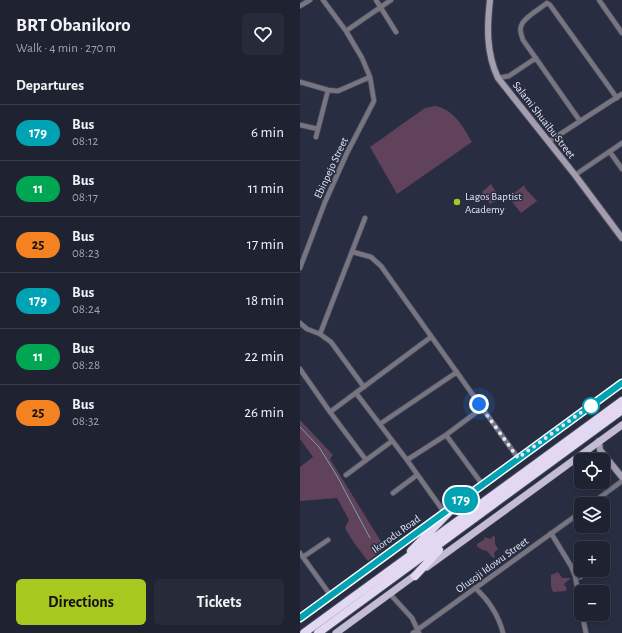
<!DOCTYPE html>
<meta charset="utf-8">
<style>
:root{--surface:#1e2231;--page:#262a39;--text:#f1f3f6;--muted:#a1a4ab;--line:#3c3f4d;--accent:#a7c81f}
body{margin:0;font-family:"Alegreya Sans",sans-serif;background:var(--page);color:var(--text);height:100vh;display:flex;flex-direction:column;font-size:15px;white-space:nowrap}
*{box-sizing:border-box;margin:0}
p{font-size:13px;color:var(--muted)}
.icon{flex:none;width:22px;height:22px;fill:none;stroke:currentColor;stroke-width:2;stroke-linecap:round;stroke-linejoin:round}
.map{position:relative;flex:1;overflow:hidden}
.drawer{display:flex;flex-direction:column;background:var(--surface);width:300px}
.drawer>*{flex:none}
.badge{padding:0 8px;border-radius:13px;font-size:14px;line-height:26px}
.buttons{position:absolute;left:274px;top:453px;display:grid;gap:8px}
.buttons a{display:grid;place-items:center;width:36px;height:36px;border-radius:6px;background:var(--surface);box-shadow:0 2px 6px #0003,0 0 0 1px var(--line);font-size:20px}
.you{position:absolute;width:20px;height:20px;margin:-10px;border:3px solid #fff;border-radius:50%;background:#1a73e8;box-shadow:0 0 0 6px #1a73e833}
.map>.badge{position:absolute;translate:-50% -50%;box-shadow:0 0 0 2px #fff}
h2{padding:0 16px;font-size:15px;line-height:36px}
.round{display:grid;place-items:center;flex:none;width:42px;height:42px;border-radius:6px;background:var(--page)}
.summary{display:flex;align-items:center;justify-content:space-between;height:68px;padding:0 16px}
h1{font-size:19px;font-weight:700;line-height:30px}
.button{display:flex;gap:8px;margin-top:auto;padding:8px 16px}
.button a{flex:1;height:46px;border-radius:6px;background:var(--accent);color:#111;font-size:16px;font-weight:700;line-height:46px;text-align:center}
.button a+a{background:var(--page);color:var(--text)}
ul{padding:0;list-style:none}
li{display:flex;align-items:center;gap:12px;height:56px;padding:0 16px;border-top:1px solid var(--line)}
li div{flex:1}
li b{display:block;font-size:15px}
li em{font-style:normal}
li .badge{min-width:44px;font-weight:700;text-align:center}
main{display:flex;flex:1;min-height:0}
.map>svg:first-child{display:block}
</style>
<main>
<section class="drawer">
<div class="summary"><div><h1>BRT Obanikoro</h1><p>Walk · 4 min · 270 m</p></div><a class="round"><svg class="icon" aria-label="heart" viewBox="0 0 24 24"><path d="M12 20l-8-8c-3-5 5-10 8-4 3-6 11-1 8 4z"/></svg></a></div>
<h2>Departures</h2>
<ul>
<li><span class="badge" style="background:#00a3b4;color:#fff">179</span><div><b>Bus</b><p>08:12</p></div><em>6 min</em></li>
<li><span class="badge" style="background:#00a651;color:#fff">11</span><div><b>Bus</b><p>08:17</p></div><em>11 min</em></li>
<li><span class="badge" style="background:#f58220;color:#111">25</span><div><b>Bus</b><p>08:23</p></div><em>17 min</em></li>
<li><span class="badge" style="background:#00a3b4;color:#fff">179</span><div><b>Bus</b><p>08:24</p></div><em>18 min</em></li>
<li><span class="badge" style="background:#00a651;color:#fff">11</span><div><b>Bus</b><p>08:28</p></div><em>22 min</em></li>
<li><span class="badge" style="background:#f58220;color:#111">25</span><div><b>Bus</b><p>08:32</p></div><em>26 min</em></li>
</ul>
<div class="button"><a>Directions</a><a>Tickets</a></div>
</section>
<div class="map">
<svg width="322" height="633" viewBox="0 0 322 633">
<rect width="100%" height="100%" fill="#282d41"/>
<!-- green -->
<path fill="#60425a" d="M135 106C154 109 163 127 172 142L97 194 70 147 125 108Z
M191 184 200 199 190 204 182 192Z
M225 185V188L237 201 221 213 208 197Z
M0 420 33 455 30 459 85 548 68 561 54 543 45 528 49 520 37 498 0 501V467L13 457 0 439Z
M193 536 195 537V544L198 549 194 553 195 557 193 558 187 551 182 550 177 546V544L185 539 183 537 191 539Z
M258 572 262 578H271L264 584 267 589 265 591 253 592 251 586V575Z"/>
<g fill="none" stroke-linecap="round" stroke-linejoin="round">
<!-- stream -->
<path stroke="#73a4b1" stroke-width="1" d="M0 427 19 447 37 476 70 538
M303 569 307 568
M278 580 300 570"/>
<!-- street casing -->
<g stroke="#464b5e" stroke-width="6">
<path id="street" d="M76 0 96 32
M299 0 322 33
M0 6 10 0
M46 31 91 0
M198 78 209 76 236 58
M0 82 28 90 38 91 70 77
M280 121 223 40C221 34 219 29 222 24 225 17 241 8 247 3L250 5 317 98
M0 125 18 129
M16 137 28 90
M248 142 322 94
M310 152 322 169
M275 175 322 143
M53 252 71 257 81 266 218 458
M0 268 25 202 47 153 74 101 70 77 62 58 46 31 23 0
M0 323 7 329 20 334 31 342 64 387
M20 334 65 218
M0 369 30 412 66 460
M56 393 107 460 144 512
M30 412 131 337
M80 424 157 372
M146 435 182 484
M107 460 146 435 182 408
M46 475 92 441
M93 493 117 475
M291 504 322 481
M251 533 271 566 275 576 281 607
M0 553 31 596
M3 557 28 540
M175 588C188 599 199 616 203 633
M90 594 112 618 119 633
M282 614 286 633
M113 633 281 512"/>
</g>
<!-- secondary casing -->
<g stroke="#464b5e" stroke-width="8">
<path id="secondary" d="M190 0C187 26 186 53 198 78L275 175 322 238
M299 441 300 450 322 477"/>
</g>
<!-- primary casing -->
<g stroke="#464b5e" stroke-width="8">
<path id="primary" d="M127 567 322 425
M0 618 322 383
M36 633 118 573"/>
</g>
<!-- highway casing -->
<g stroke="#464b5e" stroke-width="10">
<path id="highway" d="M111 551 158 503
M115 576 139 550
M4 633 322 401
M18 633 322 410"/>
</g>
<!-- street -->
<use href="#street" stroke="#797580" stroke-width="4.5"/>
<!-- secondary -->
<use href="#secondary" stroke="#a49dae" stroke-width="6"/>
<!-- primary -->
<use href="#primary" stroke="#c4bcd2" stroke-width="7"/>
<!-- highway -->
<use href="#highway" stroke="#e2d8f2" stroke-width="8"/>
</g>
<g fill="none" stroke-linecap="round" stroke-linejoin="round">
<!-- line casing -->
<g stroke="#fff" stroke-width="9">
<path id="line" d="M0 618 322 383"/>
</g>
<!-- line -->
<use href="#line" stroke="#00a3b4" stroke-width="6"/>
<!-- walk -->
<path stroke="#e3e7f5" stroke-width="4" stroke-dasharray="0 7.2" d="M179 404 218 458 294 403 291 406"/>
</g>
<!-- markers -->
<circle fill="#a7c81f" stroke="#282d41" stroke-width="1.5" cx="157" cy="202" r="4"/>
<circle fill="#fff" stroke="#00a3b4" stroke-width="2" cx="291" cy="406" r="8"/>
<g text-anchor="middle" dominant-baseline="central" stroke-width="3" stroke-linejoin="round" paint-order="stroke">
<!-- street labels -->
<g font-size="11" fill="#e3e7f5" stroke="#282d41">
<text transform="translate(244 120) rotate(52)">Salami Shuaibu Street</text>
<text transform="translate(31 168) rotate(-65)">Ebinpejo Street</text>
<text transform="translate(96 534) rotate(-36)">Ikorodu Road</text>
<text transform="translate(192 565) rotate(-36)">Olusoji Idowu Street</text>
</g>
<!-- poi labels -->
<g font-size="11" fill="#e3e7f5" stroke="#282d41" text-anchor="start">
<text x="165" y="196">Lagos Baptist<tspan x="165" dy="13">Academy</tspan></text>
</g>
</g>
</svg>
<div class="buttons">
<a><svg class="icon" aria-label="locate" viewBox="0 0 24 24"><circle cx="12" cy="12" r="6"/><path d="M12 2v4M12 18v4M2 12h4M18 12h4"/></svg></a>
<a><svg class="icon" aria-label="layers" viewBox="0 0 24 24"><path d="M12 4l9 5-9 5-9-5zM3 14l9 5 9-5"/></svg></a>
<a>+</a>
<a>−</a>
</div>
<div class="you" style="left:179px;top:404px"></div>
<b class="badge" style="left:161px;top:500px;background:#00a3b4;color:#fff">179</b>
</div>
</main>
